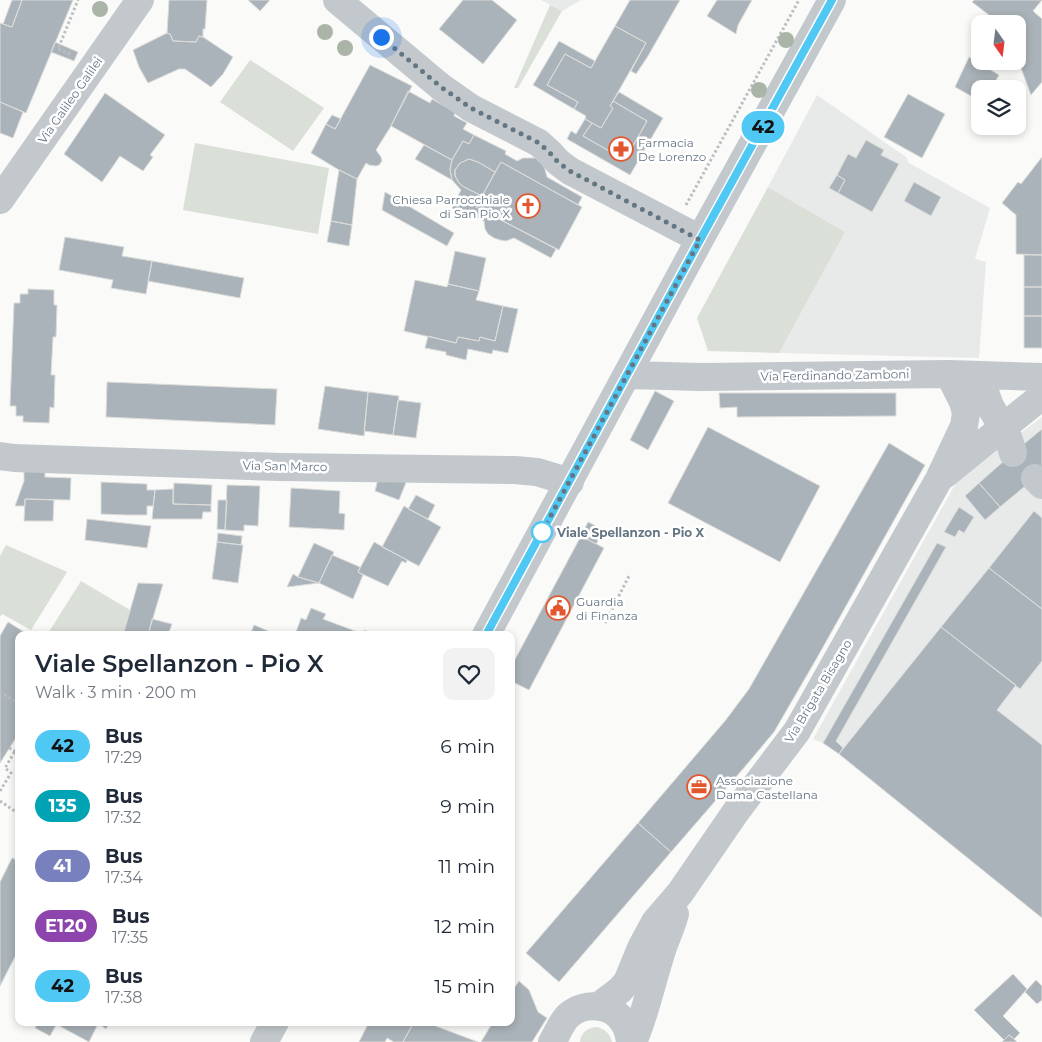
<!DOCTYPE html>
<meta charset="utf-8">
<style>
:root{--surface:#fff;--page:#f2f2f3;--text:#1f2937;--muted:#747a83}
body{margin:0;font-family:Montserrat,sans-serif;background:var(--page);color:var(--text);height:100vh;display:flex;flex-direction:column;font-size:19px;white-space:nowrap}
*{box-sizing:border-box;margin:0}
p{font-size:16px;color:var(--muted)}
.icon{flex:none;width:28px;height:28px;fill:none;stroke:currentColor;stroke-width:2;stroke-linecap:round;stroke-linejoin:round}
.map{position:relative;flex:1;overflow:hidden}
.sheet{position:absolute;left:15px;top:631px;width:500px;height:395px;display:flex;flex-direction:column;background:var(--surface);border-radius:10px;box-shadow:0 2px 8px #0003}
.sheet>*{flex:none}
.badge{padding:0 10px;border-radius:16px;font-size:18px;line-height:32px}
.needle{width:32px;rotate:166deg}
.controls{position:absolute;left:971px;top:15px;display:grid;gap:10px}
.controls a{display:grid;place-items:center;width:55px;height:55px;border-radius:10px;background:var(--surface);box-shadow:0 2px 8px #0003;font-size:25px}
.you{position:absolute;width:25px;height:25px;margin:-12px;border:4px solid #fff;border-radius:50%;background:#1a73e8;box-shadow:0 0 0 8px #1a73e833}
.map>.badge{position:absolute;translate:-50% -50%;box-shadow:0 0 0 2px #fff}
.round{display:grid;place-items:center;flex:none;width:52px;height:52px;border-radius:10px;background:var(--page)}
.overview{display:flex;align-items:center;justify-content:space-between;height:85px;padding:0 20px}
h1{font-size:24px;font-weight:600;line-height:38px}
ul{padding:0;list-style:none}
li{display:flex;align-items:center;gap:15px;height:60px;padding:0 20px}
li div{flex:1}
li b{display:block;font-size:19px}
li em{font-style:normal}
li .badge{min-width:55px;font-weight:700;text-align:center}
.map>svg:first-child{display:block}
</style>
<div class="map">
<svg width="1042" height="1042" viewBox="0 0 1042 1042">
<rect width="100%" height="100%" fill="#fafaf8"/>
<!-- built -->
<path fill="#e8e9e9" d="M541 0H581L562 11Z
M817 95 906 157 909 163 990 208 975 259 986 262 979 358 779 353 845 232 768 187Z
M1042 417V918L839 754 823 743 813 739 957 481Z"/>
<!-- green -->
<path fill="#dadfd7" d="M550 5 562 11 518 88H514Z
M250 60 324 108 293 151 220 102Z
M195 143 329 168 318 234 183 210Z
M768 187 845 232 779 353 708 351 697 318Z
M6 545 67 572 31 630 2 614 0 617V556Z
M81 581 130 610 123 635H47Z
M596 1027C605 1029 610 1033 612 1042H580C581 1033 587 1028 596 1027Z"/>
<!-- building -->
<path fill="#aab3b9" stroke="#dcdcda" d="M12 0H22L12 27 3 24Z
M22 0H73L26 113 0 102V23L12 27Z
M169 0H207L205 29H203V37L199 36 196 42 173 41 170 34 167 33Z
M248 0H270L260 11Z
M463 0H492L517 20 483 64 439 29Z
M630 0H680L648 56 636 74 631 71 646 43 615 26Z
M717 0H752L738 25 736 34 707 16Z
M974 0H1042L1033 11 1042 19V82L1031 95 1018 60V24H991L986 19 989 15 972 2Z
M615 26 646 43 610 106 613 108 601 128 585 119 586 116 574 109 578 102 547 85 565 54 591 68Z
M167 33 170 34 173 41 196 42 199 36 203 37 233 57 223 74 211 87 185 69H179L148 83 139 67 133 50Z
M559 41 595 61 591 68 565 54 547 85 578 102 574 109 533 85Z
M55 42 78 52 74 61 51 52Z
M969 57 999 75 991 89H980V101L955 87Z
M370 65 412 86 391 126 376 150 381 157 382 161 379 165 376 166 369 165 366 163 357 179 339 170 311 153 326 124 335 129Z
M408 91 430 103 432 99 455 112 454 116 467 123 463 129 474 135 469 144 463 141 452 160 391 126Z
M619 92 663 118 630 175 567 139 571 131 576 134 585 119 592 123 583 136 625 160 647 121 613 101Z
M105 93 165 135 150 155 153 157 143 171 120 156 102 182 64 154Z
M908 94 945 114 922 158 884 137Z
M613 101 647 121 625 160 583 136 592 123 601 128 613 108 610 106Z
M0 102 23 112 13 138 0 133Z
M332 115 341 119 335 129 326 124Z
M474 135 506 151 505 154 517 161 523 158H535L542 164 545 169 547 177 582 197 578 205 501 162 495 172 478 162 469 159 460 163 455 170V176L459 183 464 187 482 196 476 207 556 249 551 258 514 238 506 241 500 240 494 238 488 234 485 229 484 221 470 215 469 217 452 208 461 190 452 180 450 169 452 160 463 141 469 144Z
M866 140 884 150 881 155 899 164 872 212 838 193 845 180 837 175 848 154 856 158Z
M424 145 452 160 450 169 452 180 415 159Z
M1042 157V255L1016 254V215L1002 203 1018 182 1021 184Z
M469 159 478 162 495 172 482 196 464 187 459 183 455 176V170L460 163Z
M501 162 582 207 559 250 476 207Z
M339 170 357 179 352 225 331 221Z
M837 175 845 180 838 193 829 188Z
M914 182 941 197 931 216 904 201Z
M385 192 454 233 447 246 382 210Z
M331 221 352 225 349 246 327 242Z
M65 237 124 247 122 256 152 261 146 294 111 288 113 280 59 270Z
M455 251 486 258 479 291 448 284Z
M1024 255H1042V287H1024Z
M152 261 244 278 240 298 148 281Z
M415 280 447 287 448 284 479 291 476 300 503 306 495 341 480 337 479 341 458 337 456 343 404 331Z
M1024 287H1042V316H1024Z
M28 289 54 290V305H57L56 337H53L51 375H55L54 408 50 407 49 423 23 422V416H16V406H10L14 303H20V294H28Z
M503 306 518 309 508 353 493 350 492 354 468 349 466 360 446 355V352L425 348 428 336 456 343 458 337 479 341 480 337 495 341Z
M1024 316H1042V348H1024Z
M107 382 277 389 275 425 106 417Z
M325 386 368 392 364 436 318 429Z
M655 391 674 401 648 450 630 440Z
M368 392 399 396 393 435 364 431Z
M719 393H896V416L737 417V407L720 408Z
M398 400 421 403 416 438 393 435Z
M708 427 820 486 780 562 668 503Z
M1042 429V472L1000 507 979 483 1013 453Z
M889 443 925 465 818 656 774 732 748 763 671 852 638 823 725 721 749 689Z
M24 469 45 470V477L71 478 70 500 25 499V506H15L24 481Z
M379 475H409L399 500 375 491Z
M101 482 147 484V490H155L153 506H147V515H126L101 514Z
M174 483 212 485 211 505 173 504Z
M979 483 1000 507 985 520 965 496Z
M227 485 260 486 258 526 244 525V531L225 530Z
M291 488 340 491 339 513 345 514 344 530 289 527Z
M173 489V504L211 505V512H203L202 519H152L155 490Z
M416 495 435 505 428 519 408 509Z
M25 499 54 500 53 521H24Z
M218 500H227L225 530 217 529Z
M404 506 441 527 419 566 382 547Z
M959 507 974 517 964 533 959 530 955 537 944 532Z
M1034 511 1042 518V609L989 568Z
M87 519 151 526 147 548 85 540Z
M588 522 604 530 596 544 581 536Z
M218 533 242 536 241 545 217 542Z
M581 536 604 548 529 690 511 681V667Z
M217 542 243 545 238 583 212 579Z
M374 542 407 560 406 563 402 561 388 586 358 572Z
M314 543 334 552 319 583 298 577Z
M937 543 946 547 836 741 843 748 839 754 823 743Z
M332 555 360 567 358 572 363 575 353 599 319 583Z
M989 568 1042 609V661L1020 689 941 627Z
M293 574 298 577 319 583 287 587Z
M138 583 163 584 148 635H123Z
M311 608 326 614 323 619 363 634 364 630 377 635H295L301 618 306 620Z
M152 619 172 624 168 635H148Z
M8 622 29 635H19V733L0 763V636Z
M254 625 278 635H250Z
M941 627 1016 685 997 710 1042 745V918L839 754Z
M638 823 671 852 559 982 526 953Z
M12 858 19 861V949L0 986V882Z
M1013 974 1027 989 1003 1016 1020 1033 1014 1039 1009 1035 1004 1040 974 1010Z
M1036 980 1042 986V1000L1037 1004 1025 992Z
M519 981 529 990 538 1012 547 1018 532 1042H481L493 1022H511V993Z
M38 1022H52L56 1025 50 1036 35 1028Z
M52 1022H99L89 1042Z
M99 1022H110L106 1029 99 1024Z
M369 1022H414L403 1042H394L387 1038 385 1042H359Z
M414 1022H425L478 1042H403Z
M1009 1035 1014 1039 1017 1042H1002Z"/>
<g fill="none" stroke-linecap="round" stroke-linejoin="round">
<!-- path -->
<path stroke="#bbbfc2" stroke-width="3" stroke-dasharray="2.5 2.5" stroke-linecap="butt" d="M70 54 58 49 78 0
M686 205 799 0
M605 623 629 576
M0 692 19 704
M9 748 19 753
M0 791 11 773 5 768 15 751
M0 801 19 814"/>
<!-- minor -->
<path stroke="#c3c8cc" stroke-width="28" d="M337 0 441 87 471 108 539 143 550 153 558 162 570 171 700 239
M0 200 140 0
M627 375 702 377 949 374 1042 377
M979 375 990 406 1008 437 1013 453
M0 456 14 458 280 467 515 470 537 472 570 482
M944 475 1042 396
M1035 478 1042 485
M486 635 700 239 832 0
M599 1006 620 990 627 982 641 948 655 922 680 893 735 813 797 731 939 479 964 426 966 413 963 402 949 374
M264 1042 275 1022
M552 1042C558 1033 561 1022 569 1015 585 1001 613 1004 624 1023 628 1029 629 1035 630 1042
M633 1042C645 1015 651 985 660 957 664 942 671 929 675 914"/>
</g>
<!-- trees -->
<g fill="#aab4a7">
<circle cx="100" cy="9" r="8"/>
<circle cx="325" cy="32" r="8"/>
<circle cx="786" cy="40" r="8"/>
<circle cx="345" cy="48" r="8"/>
<circle cx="759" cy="90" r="8"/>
</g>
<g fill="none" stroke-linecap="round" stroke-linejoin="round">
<!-- line casing -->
<g stroke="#fff" stroke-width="11">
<path id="line" d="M486 635 700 240 832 0"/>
</g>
<!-- line -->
<use href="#line" stroke="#50c8f4" stroke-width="8"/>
<!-- walk -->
<path stroke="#657683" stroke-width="5" stroke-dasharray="0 9" d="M381 37 441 87 471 108 539 143 550 153 558 162 570 171 700 240 542 532"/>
</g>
<!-- icons -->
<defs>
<g id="pharmacy-ring" transform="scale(1.25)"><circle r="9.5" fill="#fff" stroke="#e4572e" stroke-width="1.5"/><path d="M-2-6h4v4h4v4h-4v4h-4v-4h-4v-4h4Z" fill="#e4572e"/></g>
<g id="church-ring" transform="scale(1.25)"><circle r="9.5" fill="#fff" stroke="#e4572e" stroke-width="1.5"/><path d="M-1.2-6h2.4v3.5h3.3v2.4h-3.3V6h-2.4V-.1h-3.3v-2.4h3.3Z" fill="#e4572e"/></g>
<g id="civic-ring" transform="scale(1.25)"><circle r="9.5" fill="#fff" stroke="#e4572e" stroke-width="1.5"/><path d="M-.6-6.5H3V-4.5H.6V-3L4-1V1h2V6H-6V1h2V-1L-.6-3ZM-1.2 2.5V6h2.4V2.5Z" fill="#e4572e"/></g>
<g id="office-ring" transform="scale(1.25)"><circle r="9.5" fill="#fff" stroke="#e4572e" stroke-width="1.5"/><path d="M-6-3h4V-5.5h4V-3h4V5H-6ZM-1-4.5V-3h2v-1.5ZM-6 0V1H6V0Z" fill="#e4572e"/></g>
</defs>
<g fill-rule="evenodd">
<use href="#pharmacy-ring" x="621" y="149"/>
<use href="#church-ring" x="528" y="206"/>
<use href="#civic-ring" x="558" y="608"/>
<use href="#office-ring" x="699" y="787"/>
</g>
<!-- markers -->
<circle fill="#fff" stroke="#50c8f4" stroke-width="2.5" cx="542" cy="532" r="10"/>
<g text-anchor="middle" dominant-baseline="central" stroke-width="5" stroke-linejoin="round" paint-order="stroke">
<!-- street labels -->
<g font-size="12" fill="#657683" stroke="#fff">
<text transform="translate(70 100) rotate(-55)">Via Galileo Galilei</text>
<text transform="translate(835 375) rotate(-1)">Via Ferdinando Zamboni</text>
<text transform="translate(285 466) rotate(1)">Via San Marco</text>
<text transform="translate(818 691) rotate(-59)">Via Brigata Bisagno</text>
</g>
<!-- poi labels -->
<g font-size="12" fill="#657683" stroke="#fff" text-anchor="start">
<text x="638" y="142">Farmacia<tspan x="638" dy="14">De Lorenzo</tspan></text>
<text x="510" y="199" text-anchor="end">Chiesa Parrocchiale<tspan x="510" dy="14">di San Pio X</tspan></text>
<text x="576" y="601">Guardia<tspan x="576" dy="14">di Finanza</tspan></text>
<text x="716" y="780">Associazione<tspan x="716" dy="14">Dama Castellana</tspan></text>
</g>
<!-- stop labels -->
<g font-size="12" font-weight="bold" fill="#657683" stroke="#fff" text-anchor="start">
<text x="557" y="532">Viale Spellanzon - Pio X</text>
</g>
</g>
</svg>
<div class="controls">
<a><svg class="needle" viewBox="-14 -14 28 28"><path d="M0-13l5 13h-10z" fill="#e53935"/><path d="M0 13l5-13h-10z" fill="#747a83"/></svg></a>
<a><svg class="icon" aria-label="layers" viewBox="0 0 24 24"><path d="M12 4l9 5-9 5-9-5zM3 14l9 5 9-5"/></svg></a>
</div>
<div class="you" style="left:381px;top:37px"></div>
<b class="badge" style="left:763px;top:127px;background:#50c8f4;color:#111">42</b>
<section class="sheet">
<div class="overview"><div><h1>Viale Spellanzon - Pio X</h1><p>Walk · 3 min · 200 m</p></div><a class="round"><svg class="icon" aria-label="heart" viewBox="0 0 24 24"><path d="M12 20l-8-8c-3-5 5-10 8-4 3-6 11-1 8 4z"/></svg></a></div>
<ul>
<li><span class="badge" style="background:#50c8f4;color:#111">42</span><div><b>Bus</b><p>17:29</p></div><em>6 min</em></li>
<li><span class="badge" style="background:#00a3b4;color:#fff">135</span><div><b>Bus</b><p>17:32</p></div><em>9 min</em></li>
<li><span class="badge" style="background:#7880be;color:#fff">41</span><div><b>Bus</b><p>17:34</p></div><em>11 min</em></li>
<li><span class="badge" style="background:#8e44ad;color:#fff">E120</span><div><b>Bus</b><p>17:35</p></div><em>12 min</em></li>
<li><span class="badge" style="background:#50c8f4;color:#111">42</span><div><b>Bus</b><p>17:38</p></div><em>15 min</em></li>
</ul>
</section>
</div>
